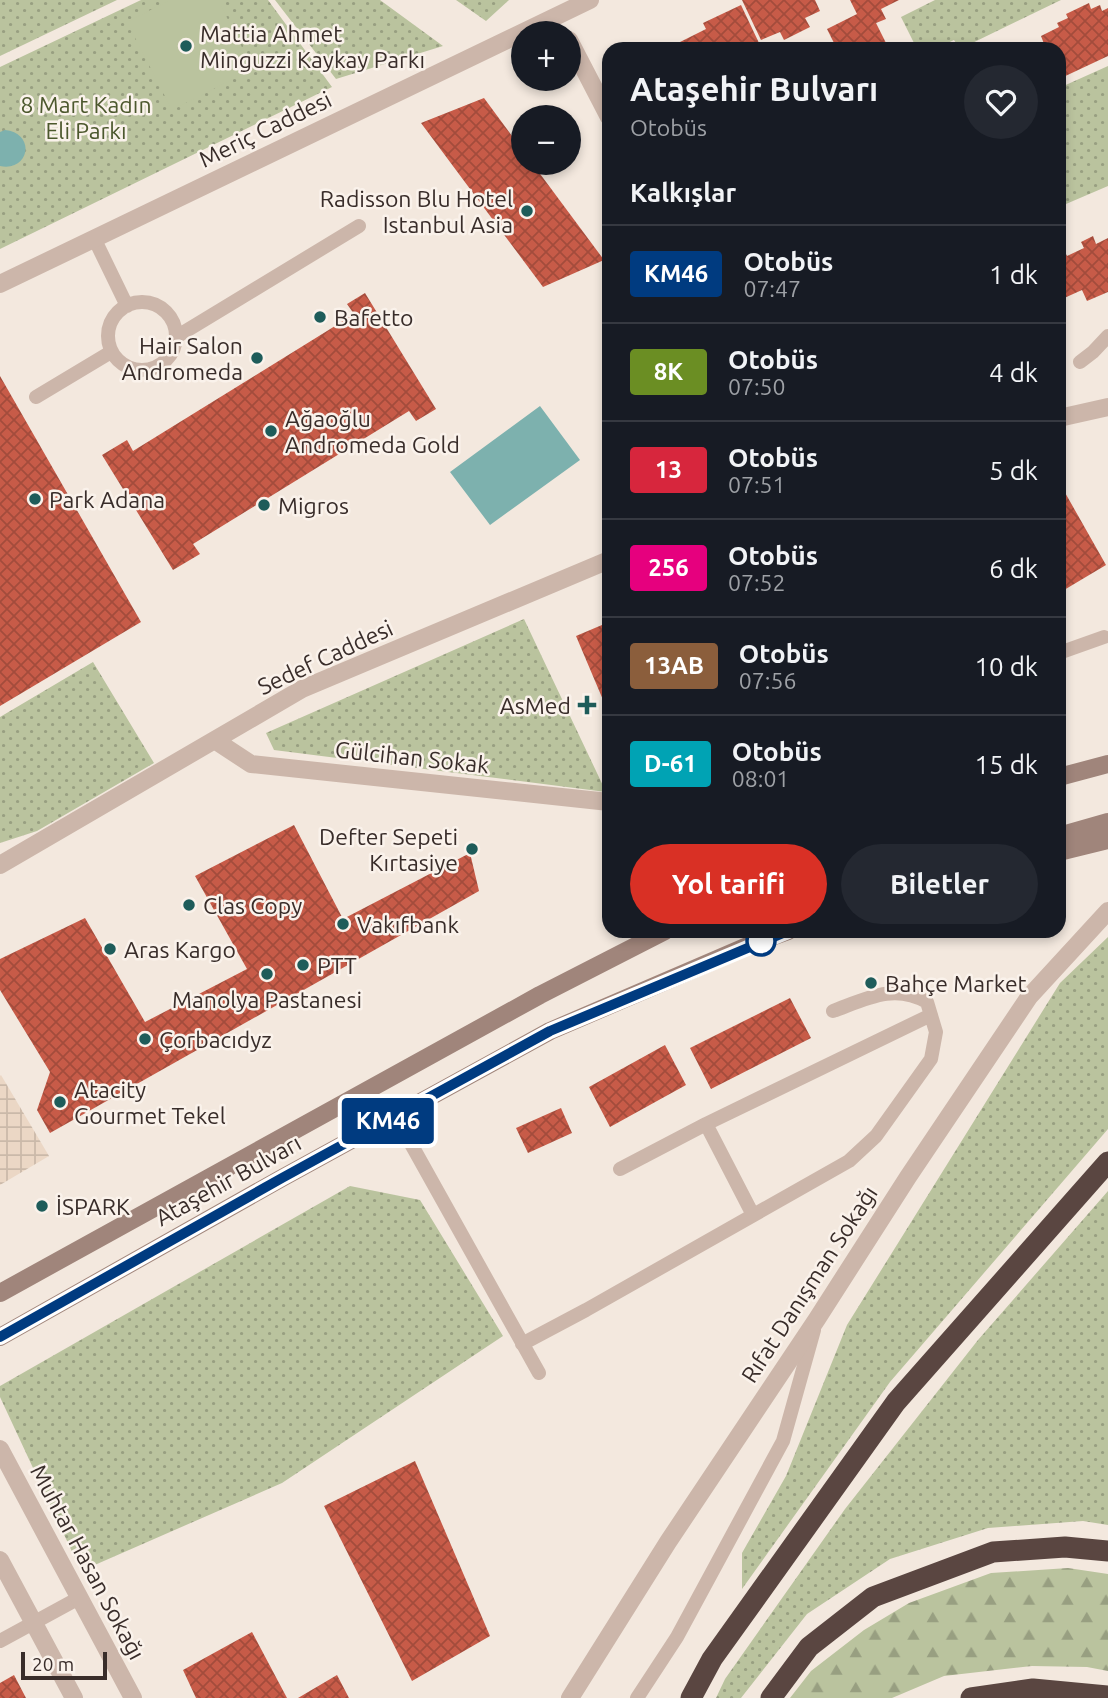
<!DOCTYPE html>
<html lang="tr">
<meta charset="utf-8">
<style>
:root{--surface:#171b24;--page:#242831;--text:#f1f3f6;--muted:#9ea1a6;--line:#363941;--accent:#d93025}
body{margin:0;font-family:Ubuntu,sans-serif;background:var(--page);color:var(--text);height:100vh;display:flex;flex-direction:column;font-size:26px;white-space:nowrap}
*{box-sizing:border-box;margin:0}
p{font-size:23px;color:var(--muted)}
.icon{flex:none;width:38px;height:38px;fill:none;stroke:currentColor;stroke-width:2;stroke-linecap:round;stroke-linejoin:round}
.map{position:relative;flex:1;overflow:hidden}
.side{position:absolute;left:602px;top:42px;width:464px;height:896px;display:flex;flex-direction:column;background:var(--surface);border-radius:21px;box-shadow:0 4px 10px #0003}
.side>*{flex:none}
.badge{padding:0 14px;border-radius:5px;font-size:24px;line-height:46px}
.fabs{position:absolute;left:511px;top:21px;display:grid;gap:14px}
.fabs a{display:grid;place-items:center;width:70px;height:70px;border-radius:50%;background:var(--surface);box-shadow:0 4px 10px #0003;font-size:35px}
.scale{position:absolute;left:21px;bottom:18px;width:86px;box-sizing:border-box;padding-left:7px;border:4px solid #392d2a;border-top:0;font-size:19px;line-height:24px;white-space:nowrap;color:#392d2a;-webkit-text-stroke:5px #faf2eb;paint-order:stroke}
.map>.badge{position:absolute;translate:-50% -50%;box-shadow:0 0 0 4px #fff}
h2{padding:0 28px;font-size:26px;line-height:63px}
.round{display:grid;place-items:center;flex:none;width:74px;height:74px;border-radius:37px;background:var(--page)}
.head{display:flex;align-items:center;justify-content:space-between;height:119px;padding:0 28px}
h1{font-size:33px;font-weight:700;line-height:52px}
.button{display:flex;gap:14px;margin-top:auto;padding:14px 28px}
.button a{flex:1;height:80px;border-radius:42px;background:var(--accent);color:#fff;font-size:28px;font-weight:700;line-height:80px;text-align:center}
.button a+a{background:var(--page);color:var(--text)}
ul{padding:0;list-style:none}
li{display:flex;align-items:center;gap:21px;height:98px;padding:0 28px;border-top:2px solid var(--line)}
li div{flex:1}
li b{display:block;font-size:26px}
li em{font-style:normal}
li .badge{min-width:77px;font-weight:700;text-align:center}
.map>svg:first-child{display:block}
</style>
<div class="map">
<svg width="1108" height="1698" viewBox="0 0 1108 1698">
<defs>
<pattern id="grass-dots" width="8" height="8" patternUnits="userSpaceOnUse" patternTransform="scale(1.75)"><rect width="8" height="8" fill="#bac39e"/><path d="M2 2h.1M6 6h.1" fill="none" stroke="#989f81" stroke-width="1.8" stroke-linecap="round"/></pattern>
<pattern id="forest-firs" width="22" height="20" patternUnits="userSpaceOnUse" patternTransform="scale(1.75)"><rect width="22" height="20" fill="#bac39e"/><path d="M5 1l3.5 6h-7zM16 11l3.5 6h-7z" fill="#989f81"/></pattern>
<pattern id="plaza-grid" width="8" height="8" patternUnits="userSpaceOnUse" patternTransform="scale(1.75)"><rect width="8" height="8" fill="#ebd7c5"/><path d="M0 4h8M4 0v8" fill="none" stroke="#cab9a9"/></pattern>
<pattern id="building-cross-hatch" width="8" height="8" patternUnits="userSpaceOnUse" patternTransform="scale(1.75)"><rect width="8" height="8" fill="#c75b48"/><path d="M0 0l8 8M0 8l8-8" fill="none" stroke="#a34c3c"/></pattern>
</defs>
<rect width="100%" height="100%" fill="#f3e8de"/>
<!-- grass -->
<path fill="url(#grass-dots)" d="M0 0H117L0 56Z
M141 0H268L332 87 0 249V67Z
M275 0H380L443 46 336 79Z
M456 0H509L486 21Z
M935 0H1061L960 49 954 40 935 49H917L901 17Z
M1108 66V186L1059 207V88Z
M524 619 606 792 274 750 266 733Z
M93 662 154 763 37 831 0 843V717Z
M1108 937V1129L890 1382 742 1589V1553L786 1476 847 1325 1060 983Z
M350 1186 420 1200 503 1336 282 1483 81 1571 0 1397V1386Z
M1108 1191V1525L1083 1521 988 1528 890 1559 807 1614 741 1698H716L725 1679 845 1509 978 1340Z"/>
<!-- forest -->
<path fill="url(#forest-firs)" d="M1068 1568 1108 1574V1671L1087 1667 1032 1666 944 1676 892 1698H790L811 1671 864 1630 909 1603 991 1573Z"/>
<!-- garden -->
<path fill="#bac39e" d="M170 0H218L253 69 172 110 127 22Z"/>
<!-- plaza -->
<path fill="url(#plaza-grid)" d="M1 1075 49 1156 0 1185V1076Z"/>
<!-- water -->
<path fill="#7db1ae" d="M5 130C36 133 30 172 0 166V132Z
M540 406 580 460 490 525 450 472Z"/>
<!-- building -->
<path fill="url(#building-cross-hatch)" d="M742 0H815L820 11 805 18 810 27 784 40 780 32 761 40Z
M850 0H899L881 9 886 19 876 23 889 49H837L827 29 857 14Z
M1089 3 1091 9 1100 5 1102 11 1108 8V56L1059 79V49H1046L1041 36 1059 27 1057 23 1068 18 1066 14Z
M741 5 759 43 747 49H674L681 45 680 42 706 29 703 23Z
M484 98 523 151V163H532L604 260 543 287 421 123Z
M1093 236 1096 244 1108 238V292L1087 301 1082 290 1062 299 1059 291V252L1064 250 1067 256 1084 248 1081 242Z
M365 293 436 409 416 421 409 411 193 544 200 554 173 570 102 455 127 440 133 451 327 331 354 314 347 304Z
M0 376 141 622 0 706Z
M1059 482 1106 565 1059 593Z
M609 622V714L576 636Z
M294 825 343 919 470 853 479 891 50 1133 37 1110 50 1072 0 990V959L85 918 145 1022 247 969 195 876Z
M790 998 811 1038 711 1089 690 1048Z
M665 1045 686 1085 610 1127 589 1087Z
M561 1108 572 1133 528 1153 516 1128Z
M415 1461 490 1636 412 1681 324 1506Z
M252 1632 287 1698H196L183 1670Z
M14 1675 26 1698H0V1683Z
M337 1675 349 1698H298Z"/>
<g fill="none" stroke-linecap="round" stroke-linejoin="round">
<!-- service -->
<path stroke="#ccb6aa" stroke-width="14" d="M94 238 127 306
M108 336a34 34 0 1 1 68 0a34 34 0 1 1-68 0Z
M176 337 359 226
M1080 362 1093 352 1108 336
M36 397 111 352
M1059 653 1104 637
M396 1117 539 1373
M706 1124 753 1215
M620 1169 706 1124 931 1015
M522 1344 586 1310 849 1161 876 1136 931 1059 936 1032 927 1002C894 983 866 999 833 1011
M0 1641 79 1598
M637 1698 677 1637 783 1441 814 1330"/>
<!-- minor -->
<path stroke="#ccb6aa" stroke-width="18" d="M569 40 609 117
M0 284 590 0
M1059 418 1108 407
M216 741 251 764 609 802
M0 865 302 689 609 560"/>
<!-- tertiary -->
<path stroke="#ccb6aa" stroke-width="18" d="M0 1449 133 1698
M0 1560 74 1698
M570 1698 668 1542 817 1319 908 1177 1029 997 1108 911"/>
<!-- secondary -->
<path stroke="#a0857b" stroke-width="18" d="M1059 777 1108 764
M1059 836 1108 822
M1059 852 1108 840
M0 1293 540 995 665 931
M0 1337 282 1178 550 1031 752 944 788 931"/>
<!-- motorway -->
<path stroke="#5a4641" stroke-width="21" d="M691 1698 712 1659 896 1402 1108 1162
M771 1698 809 1647 873 1597 993 1552 1065 1547 1108 1551
M971 1698 1033 1689 1108 1696"/>
</g>
<g fill="none" stroke-linecap="round" stroke-linejoin="round">
<!-- line casing -->
<g stroke="#fff" stroke-width="16">
<path id="line" d="M0 1337 282 1178 550 1031 788 931"/>
</g>
<!-- line -->
<use href="#line" stroke="#003b80" stroke-width="10"/>
</g>
<!-- markers -->
<g fill="#1e5c5a" stroke="#faf2eb" stroke-width="2.5">
<circle cx="186" cy="46" r="7"/>
<circle cx="527" cy="211" r="7"/>
<circle cx="320" cy="317" r="7"/>
<circle cx="257" cy="358" r="7"/>
<circle cx="271" cy="431" r="7"/>
<circle cx="35" cy="499" r="7"/>
<circle cx="264" cy="505" r="7"/>
<path d="M583.5 694.5h7v7h7v7h-7v7h-7v-7h-7v-7h7z"/>
<circle cx="472" cy="849" r="7"/>
<circle cx="189" cy="905" r="7"/>
<circle cx="343" cy="924" r="7"/>
<circle cx="110" cy="949" r="7"/>
<circle cx="303" cy="965" r="7"/>
<circle cx="267" cy="974" r="7"/>
<circle cx="871" cy="983" r="7"/>
<circle cx="145" cy="1039" r="7"/>
<circle cx="60" cy="1102" r="7"/>
<circle cx="42" cy="1206" r="7"/>
</g>
<circle fill="#fff" stroke="#003b80" stroke-width="3.5" cx="761" cy="941" r="14"/>
<g text-anchor="middle" dominant-baseline="central" stroke-width="5" stroke-linejoin="round" paint-order="stroke">
<!-- poi labels -->
<g font-size="23" fill="#392d2a" stroke="#faf2eb" text-anchor="start">
<text x="200" y="33">Mattia Ahmet<tspan x="200" dy="26">Minguzzi Kaykay Parkı</tspan></text>
<text x="513" y="198" text-anchor="end">Radisson Blu Hotel<tspan x="513" dy="26">Istanbul Asia</tspan></text>
<text x="334" y="317">Bafetto</text>
<text x="243" y="345" text-anchor="end">Hair Salon<tspan x="243" dy="26">Andromeda</tspan></text>
<text x="285" y="418">Ağaoğlu<tspan x="285" dy="26">Andromeda Gold</tspan></text>
<text x="49" y="499">Park Adana</text>
<text x="278" y="505">Migros</text>
<text x="571" y="705" text-anchor="end">AsMed</text>
<text x="458" y="836" text-anchor="end">Defter Sepeti<tspan x="458" dy="26">Kırtasiye</tspan></text>
<text x="203" y="905">Clas Copy</text>
<text x="357" y="924">Vakıfbank</text>
<text x="124" y="949">Aras Kargo</text>
<text x="317" y="965">PTT</text>
<text x="885" y="983">Bahçe Market</text>
<text x="267" y="999" text-anchor="middle">Manolya Pastanesi</text>
<text x="159" y="1039">Çorbacıdyz</text>
<text x="74" y="1089">Atacity<tspan x="74" dy="26">Gourmet Tekel</tspan></text>
<text x="56" y="1206">İSPARK</text>
</g>
<!-- park labels -->
<g font-size="23" fill="#4c582d" stroke="#faf2eb">
<text x="86" y="104">8 Mart Kadın<tspan x="86" dy="26">Eli Parkı</tspan></text>
</g>
<!-- street labels -->
<g font-size="23" fill="#392d2a" stroke="#faf2eb">
<text transform="translate(265 129) rotate(-26)">Meriç Caddesi</text>
<text transform="translate(325 657) rotate(-25)">Sedef Caddesi</text>
<text transform="translate(412 757) rotate(6)">Gülcihan Sokak</text>
<text transform="translate(228 1180) rotate(-29)">Ataşehir Bulvarı</text>
<text transform="translate(809 1284) rotate(-57)">Rıfat Danışman Sokağı</text>
<text transform="translate(88 1562) rotate(62)">Muhtar Hasan Sokağı</text>
</g>
</g>
</svg>
<div class="fabs">
<a>+</a>
<a>−</a>
</div>
<div class="scale">20 m</div>
<b class="badge" style="left:388px;top:1121px;background:#003b80;color:#fff">KM46</b>
<section class="side">
<div class="head"><div><h1>Ataşehir Bulvarı</h1><p>Otobüs</p></div><a class="round"><svg class="icon" aria-label="heart" viewBox="0 0 24 24"><path d="M12 20l-8-8c-3-5 5-10 8-4 3-6 11-1 8 4z"/></svg></a></div>
<h2>Kalkışlar</h2>
<ul>
<li><span class="badge" style="background:#003b80;color:#fff">KM46</span><div><b>Otobüs</b><p>07:47</p></div><em>1 dk</em></li>
<li><span class="badge" style="background:#6b8e23;color:#fff">8K</span><div><b>Otobüs</b><p>07:50</p></div><em>4 dk</em></li>
<li><span class="badge" style="background:#d7263d;color:#fff">13</span><div><b>Otobüs</b><p>07:51</p></div><em>5 dk</em></li>
<li><span class="badge" style="background:#e6007e;color:#fff">256</span><div><b>Otobüs</b><p>07:52</p></div><em>6 dk</em></li>
<li><span class="badge" style="background:#8b5e3c;color:#fff">13AB</span><div><b>Otobüs</b><p>07:56</p></div><em>10 dk</em></li>
<li><span class="badge" style="background:#00a3b4;color:#fff">D-61</span><div><b>Otobüs</b><p>08:01</p></div><em>15 dk</em></li>
</ul>
<div class="button"><a>Yol tarifi</a><a>Biletler</a></div>
</section>
</div>
